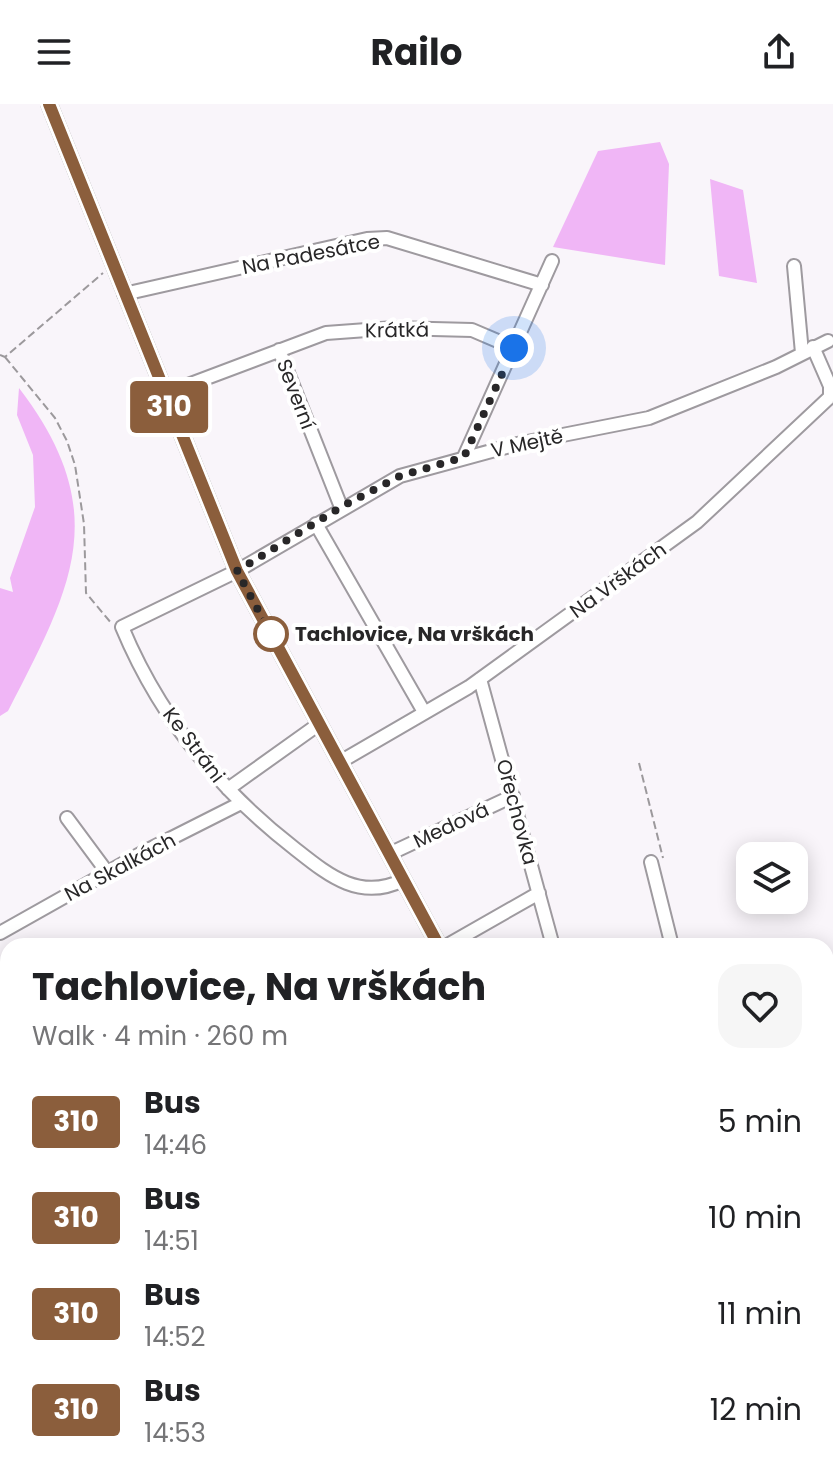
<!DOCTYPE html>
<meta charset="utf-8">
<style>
:root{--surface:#fff;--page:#f6f6f6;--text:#202124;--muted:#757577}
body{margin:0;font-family:Poppins,sans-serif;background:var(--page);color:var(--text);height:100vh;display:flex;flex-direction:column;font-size:30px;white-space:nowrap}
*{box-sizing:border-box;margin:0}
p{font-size:26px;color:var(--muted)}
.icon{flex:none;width:44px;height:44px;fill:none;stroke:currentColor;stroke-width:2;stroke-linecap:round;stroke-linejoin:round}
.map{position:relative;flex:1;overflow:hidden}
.drawer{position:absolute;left:0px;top:834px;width:834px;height:538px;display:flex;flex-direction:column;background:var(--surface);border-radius:24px 24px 0 0;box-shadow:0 4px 20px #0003}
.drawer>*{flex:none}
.badge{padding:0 16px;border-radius:6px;font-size:28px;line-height:52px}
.controls{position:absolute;left:736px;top:738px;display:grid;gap:16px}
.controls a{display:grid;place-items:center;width:72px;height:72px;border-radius:16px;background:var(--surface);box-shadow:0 4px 20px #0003;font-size:40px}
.you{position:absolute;width:40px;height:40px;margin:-20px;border:6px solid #fff;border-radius:50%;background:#1a73e8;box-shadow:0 0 0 12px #1a73e833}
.map>.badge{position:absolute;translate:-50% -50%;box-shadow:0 0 0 4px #fff}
.round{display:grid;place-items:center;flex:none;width:84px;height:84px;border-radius:24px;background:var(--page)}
.summary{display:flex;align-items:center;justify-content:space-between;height:136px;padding:0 32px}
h1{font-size:38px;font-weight:700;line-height:60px}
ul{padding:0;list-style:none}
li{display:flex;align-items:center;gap:24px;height:96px;padding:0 32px}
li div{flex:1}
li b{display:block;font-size:30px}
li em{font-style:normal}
li .badge{min-width:88px;font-weight:700;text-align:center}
header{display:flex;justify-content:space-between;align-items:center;height:104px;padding:0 32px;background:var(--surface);font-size:36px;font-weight:700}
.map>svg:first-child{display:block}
</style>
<header><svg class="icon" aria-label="menu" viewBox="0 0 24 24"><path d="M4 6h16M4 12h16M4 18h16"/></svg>Railo<svg class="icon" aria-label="share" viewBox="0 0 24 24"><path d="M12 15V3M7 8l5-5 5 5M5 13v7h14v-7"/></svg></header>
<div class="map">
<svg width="833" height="1371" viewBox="0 0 833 1371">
<rect width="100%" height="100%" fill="#f9f5fa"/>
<!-- built -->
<path fill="#f1e7f2" d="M833 1034V1134L826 1135V1036Z
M826 1161H833V1342L826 1339Z"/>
<!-- green -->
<path fill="#f0b6f6" d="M660 38 669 60 665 161 553 143 598 47Z
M710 75 743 86 757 179 719 172Z
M19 284C114 408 72 483 8 607L0 612V484L13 488 10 474 35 403 33 351 17 311Z
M433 1364H640L652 1371H431Z"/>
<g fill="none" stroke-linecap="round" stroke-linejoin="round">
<!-- stream -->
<path stroke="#f6cefa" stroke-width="3" d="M0 1011 8 1010
M0 1135H8
M626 1364 638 1371"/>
<!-- minor casing -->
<g stroke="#9e9a9f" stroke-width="16">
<path id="minor" d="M794 162 802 249
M124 190 367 135 387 134 542 181
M813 243 830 282V292
M279 246 341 403
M164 290 326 229 394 224 472 226 514 244
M464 353 552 157
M316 420 424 608
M480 575 553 842
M340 658 469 583 697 418 833 290
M228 685 319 620
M67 714 107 768
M389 750 513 692
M651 758 672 842
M403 776C359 798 327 770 294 744 218 685 159 612 122 523L237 467 400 372 517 340 649 314 776 263 828 237
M0 829 142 749 241 699
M446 842 539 789
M0 1020 8 1018
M826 1143 833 1142"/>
</g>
<!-- major casing -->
<g stroke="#9e9a9f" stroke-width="18">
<path id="major" d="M49 0 237 467 439 842
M418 1371 420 1364"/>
</g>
<!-- path -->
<path stroke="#9c999c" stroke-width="2" stroke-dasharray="8 4" stroke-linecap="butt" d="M0 251 5 253 103 169
M5 253 55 314 67 337 75 361 84 420 86 489 112 520
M639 659 663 754
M826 1352 833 1355
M511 1364 515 1371"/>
<!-- minor -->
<use href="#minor" stroke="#fff" stroke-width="12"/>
<!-- major -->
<use href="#major" stroke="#fff" stroke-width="14"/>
</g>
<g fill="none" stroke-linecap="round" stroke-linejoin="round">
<!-- line casing -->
<g stroke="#fff" stroke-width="18">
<path id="line" d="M49 0 237 467 439 842"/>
</g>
<!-- line -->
<use href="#line" stroke="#8b5e3c" stroke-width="12"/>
<!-- walk -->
<path stroke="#282728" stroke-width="8" stroke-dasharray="0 14.4" d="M271 530 237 467 341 403 400 372 464 353 514 244"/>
</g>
<!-- markers -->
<circle fill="#fff" stroke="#8b5e3c" stroke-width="4" cx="271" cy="530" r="16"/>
<g text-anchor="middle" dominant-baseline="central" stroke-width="8" stroke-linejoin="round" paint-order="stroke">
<!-- street labels -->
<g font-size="20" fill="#282728" stroke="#fff">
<text transform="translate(311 150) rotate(-11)">Na Padesátce</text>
<text transform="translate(397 226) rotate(-1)">Krátká</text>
<text transform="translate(296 290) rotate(69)">Severní</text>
<text transform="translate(527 339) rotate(-12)">V Mejtě</text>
<text transform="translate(618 476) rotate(-36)">Na Vrškách</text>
<text transform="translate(194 641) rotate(53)">Ke Stráni</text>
<text transform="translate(517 708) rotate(75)">Ořechovka</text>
<text transform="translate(451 721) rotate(-25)">Medová</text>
<text transform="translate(120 763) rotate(-28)">Na Skalkách</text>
</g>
<!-- stop labels -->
<g font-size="20" font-weight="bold" fill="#282728" stroke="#fff" text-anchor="start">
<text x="295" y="530">Tachlovice, Na vrškách</text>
</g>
</g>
</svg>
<div class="controls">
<a><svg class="icon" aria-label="layers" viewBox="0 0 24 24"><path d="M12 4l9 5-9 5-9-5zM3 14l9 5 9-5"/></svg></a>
</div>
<div class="you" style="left:514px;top:244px"></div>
<b class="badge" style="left:169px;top:303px;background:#8b5e3c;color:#fff">310</b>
<section class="drawer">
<div class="summary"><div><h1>Tachlovice, Na vrškách</h1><p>Walk · 4 min · 260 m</p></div><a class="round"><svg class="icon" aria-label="heart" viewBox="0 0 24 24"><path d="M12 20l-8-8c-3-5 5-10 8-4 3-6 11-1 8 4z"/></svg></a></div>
<ul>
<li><span class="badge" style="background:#8b5e3c;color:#fff">310</span><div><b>Bus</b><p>14:46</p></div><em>5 min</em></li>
<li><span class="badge" style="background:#8b5e3c;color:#fff">310</span><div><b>Bus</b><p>14:51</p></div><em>10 min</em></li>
<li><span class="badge" style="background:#8b5e3c;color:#fff">310</span><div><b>Bus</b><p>14:52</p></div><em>11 min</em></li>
<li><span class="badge" style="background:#8b5e3c;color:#fff">310</span><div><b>Bus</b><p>14:53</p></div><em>12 min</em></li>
</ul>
</section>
</div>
